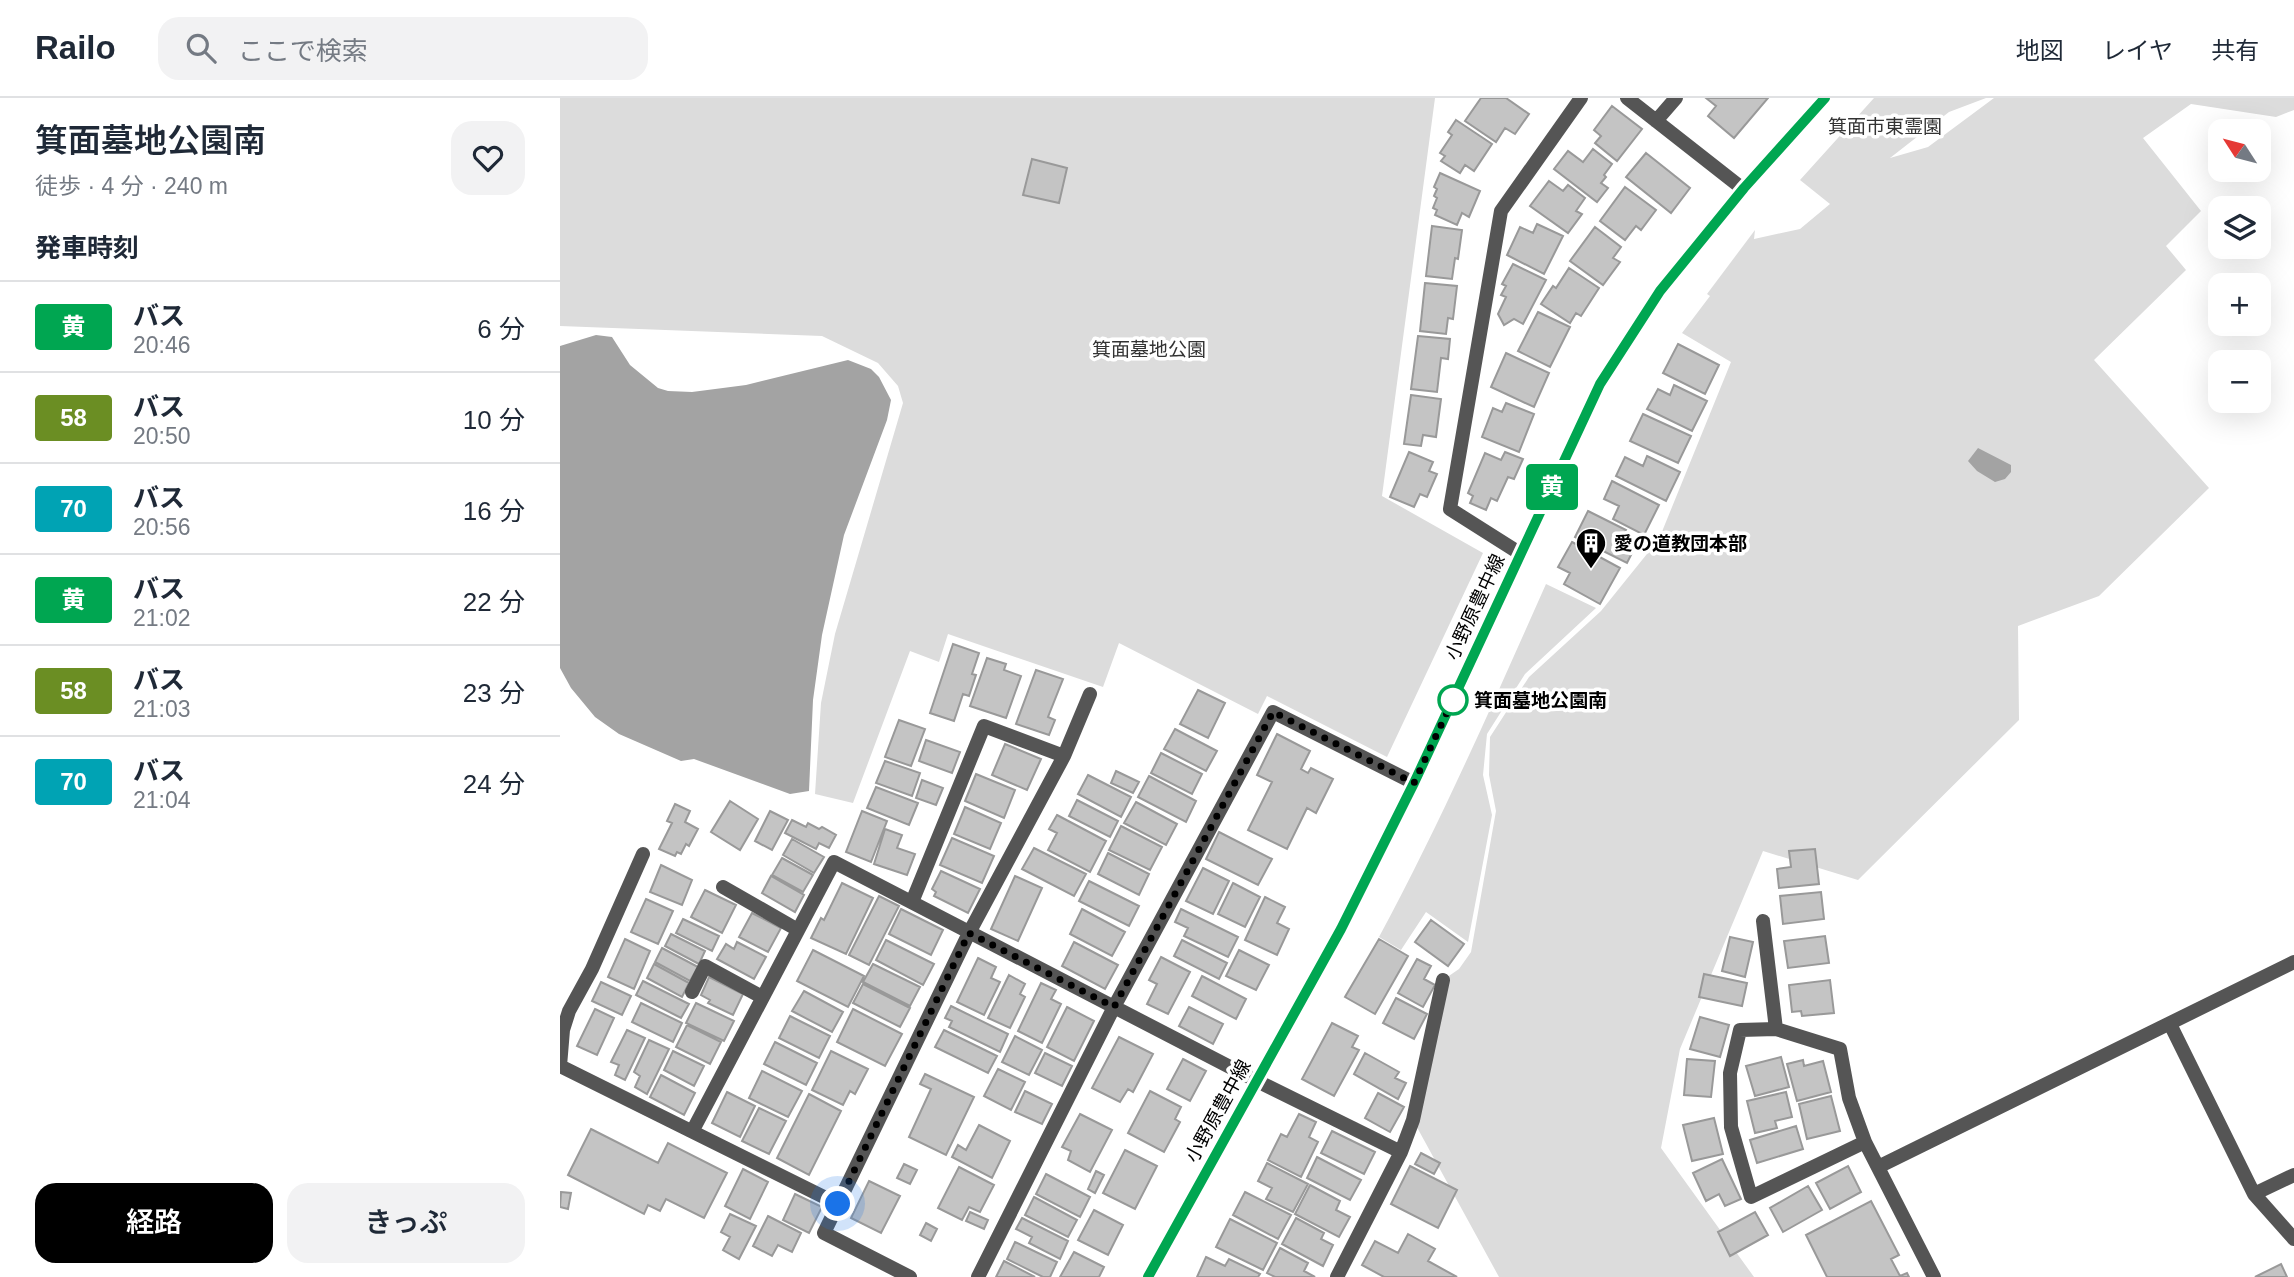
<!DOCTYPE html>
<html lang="ja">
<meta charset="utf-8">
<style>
:root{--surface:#fff;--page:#f2f2f3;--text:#1f2937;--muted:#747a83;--line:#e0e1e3;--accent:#000}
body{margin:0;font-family:Arial,"Noto Sans JP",sans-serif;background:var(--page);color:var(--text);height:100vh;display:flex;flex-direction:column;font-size:26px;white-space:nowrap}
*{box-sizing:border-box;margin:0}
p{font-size:23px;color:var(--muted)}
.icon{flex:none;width:38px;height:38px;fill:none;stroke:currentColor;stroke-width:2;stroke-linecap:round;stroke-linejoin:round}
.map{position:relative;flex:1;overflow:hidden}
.panel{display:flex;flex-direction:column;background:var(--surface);width:560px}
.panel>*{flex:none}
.badge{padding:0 14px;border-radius:5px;font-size:24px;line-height:46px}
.needle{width:46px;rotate:306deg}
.fabs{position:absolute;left:1648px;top:21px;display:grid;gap:14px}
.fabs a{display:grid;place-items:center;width:63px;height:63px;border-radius:14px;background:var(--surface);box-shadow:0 7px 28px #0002;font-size:35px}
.you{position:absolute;width:35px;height:35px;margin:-18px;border:5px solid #fff;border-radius:50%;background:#1a73e8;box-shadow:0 0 0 10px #1a73e833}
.map>.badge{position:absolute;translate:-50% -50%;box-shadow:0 0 0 4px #fff}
h2{padding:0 35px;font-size:26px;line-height:63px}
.round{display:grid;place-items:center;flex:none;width:74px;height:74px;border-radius:21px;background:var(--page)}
.overview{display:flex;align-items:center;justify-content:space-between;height:119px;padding:0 35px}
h1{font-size:33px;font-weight:600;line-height:52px}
.button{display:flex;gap:14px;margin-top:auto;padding:14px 35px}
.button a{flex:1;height:80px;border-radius:21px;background:var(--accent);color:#fff;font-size:28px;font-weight:600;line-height:80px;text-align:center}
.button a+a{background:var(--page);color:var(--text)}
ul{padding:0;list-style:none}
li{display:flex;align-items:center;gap:21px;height:91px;padding:0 35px;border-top:2px solid var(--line)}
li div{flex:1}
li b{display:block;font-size:26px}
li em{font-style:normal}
li .badge{min-width:77px;font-weight:700;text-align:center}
header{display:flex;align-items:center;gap:42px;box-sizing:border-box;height:98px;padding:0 35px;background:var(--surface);border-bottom:2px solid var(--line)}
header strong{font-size:33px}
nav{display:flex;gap:38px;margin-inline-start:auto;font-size:24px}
.search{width:490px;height:63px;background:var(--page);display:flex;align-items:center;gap:18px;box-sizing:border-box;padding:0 24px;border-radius:21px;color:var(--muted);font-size:26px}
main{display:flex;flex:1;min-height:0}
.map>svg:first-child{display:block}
</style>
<header>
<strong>Railo</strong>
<div class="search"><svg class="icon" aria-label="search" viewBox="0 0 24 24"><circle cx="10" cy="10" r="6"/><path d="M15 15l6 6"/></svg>ここで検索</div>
<nav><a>地図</a><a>レイヤ</a><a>共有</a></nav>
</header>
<main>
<section class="panel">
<div class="overview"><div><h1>箕面墓地公園南</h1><p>徒歩 · 4 分 · 240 m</p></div><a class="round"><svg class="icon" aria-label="heart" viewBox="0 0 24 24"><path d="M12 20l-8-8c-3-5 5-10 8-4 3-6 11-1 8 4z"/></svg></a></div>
<h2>発車時刻</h2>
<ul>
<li><span class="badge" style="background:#00a651;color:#fff">黄</span><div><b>バス</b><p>20:46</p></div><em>6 分</em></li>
<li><span class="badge" style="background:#6b8e23;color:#fff">58</span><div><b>バス</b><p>20:50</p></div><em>10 分</em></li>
<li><span class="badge" style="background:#00a3b4;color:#fff">70</span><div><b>バス</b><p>20:56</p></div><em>16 分</em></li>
<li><span class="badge" style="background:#00a651;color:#fff">黄</span><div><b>バス</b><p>21:02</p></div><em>22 分</em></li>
<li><span class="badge" style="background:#6b8e23;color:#fff">58</span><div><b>バス</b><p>21:03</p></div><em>23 分</em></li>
<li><span class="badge" style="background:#00a3b4;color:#fff">70</span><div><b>バス</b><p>21:04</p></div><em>24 分</em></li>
</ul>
<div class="button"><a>経路</a><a>きっぷ</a></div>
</section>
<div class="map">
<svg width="1734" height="1179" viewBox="0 0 1734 1179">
<rect width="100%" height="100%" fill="#fff"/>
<!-- green -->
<path fill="#dcdcdc" d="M0 0H875L822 398 923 455 827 659 707 598 698 616 559 545 543 589 388 536 379 564 350 553 293 705 255 696 261 605 275 536 343 305 338 288 318 265 262 238 0 228Z
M1314 0H1426L1389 14 1330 60 1368 49 1434 0H1734V12L1716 19 1631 6 1583 40 1641 113 1606 148 1626 172 1534 262 1649 390 1539 498 1458 528 1459 622 1298 782 1203 753 1120 951 1101 1050 1194 1179H939L853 1022 883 882 899 871 911 854 936 713 929 677 930 639 969 579 1041 513 1099 441 1171 264 1122 235 1150 198 1147 196 1195 132 1194 141 1240 131 1270 106 1240 82Z
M986 486 1036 510 965 576 927 636 923 677 932 717 908 844 866 814 841 852 819 839C881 724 933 605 986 486Z"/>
<!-- water -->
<path fill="#a3a3a3" d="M36 237 52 239 70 267 98 290 108 293 132 294 186 287 288 262 311 271 319 279 331 302 327 322 284 437 262 537 253 602 249 693 230 696 134 661 121 663 59 636 35 619 11 590 0 570V248Z
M1418 350 1451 367V374L1445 381 1435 384 1417 373 1408 363Z"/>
<!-- building -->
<path fill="#c4c4c4" stroke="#999" stroke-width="2" d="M921 0H946L969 16 955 36 945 30 936 44 905 23Z
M1146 0H1208L1174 40 1148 18 1156 8Z
M1052 8 1082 31 1057 63 1035 45 1041 38 1034 32Z
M896 22 932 46 914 73 905 67 900 75 881 63 885 58 880 55 892 37 888 34Z
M1033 51 1052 66 1044 77 1046 79 1041 85 1048 90 1037 104 994 71 1008 53 1023 64Z
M1086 55 1130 90 1111 115 1066 79Z
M472 61 507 70 499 105 463 97Z
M880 75 920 93 909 119 902 115 897 127 875 117 877 112 873 110 877 100 874 98 877 91 874 89Z
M989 83 1003 93 1008 87 1025 100 1016 113 1022 116 1008 135 970 108Z
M1065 89 1096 112 1081 132 1076 128 1065 142 1040 123Z
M977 126 1003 138 984 176 947 157 960 129 973 135Z
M872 128 902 132 898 161 895 160 892 181 866 178Z
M1035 129 1061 149 1053 160 1060 164 1043 187 1010 163Z
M953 166 986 182 963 226 954 221 944 227 938 216 946 199 941 197 946 188 942 186Z
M1009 170 1039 190 1021 218 1016 215 1010 225 981 206 993 188 996 190Z
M865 185 897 188 893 221 888 220 886 236 860 233Z
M978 214 1010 229 990 269 958 253Z
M858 238 890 241 888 261 881 260 877 294 851 291Z
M1118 246 1159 267 1145 296 1103 275Z
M946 255 989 275 974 309 931 289Z
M1114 287 1147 303 1132 333 1087 311 1098 291 1110 297Z
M851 297 881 301 876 339 863 337 861 348 844 346Z
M946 305 974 316 959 354 922 339 933 310 942 314Z
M1083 316 1131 338 1118 365 1070 343Z
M849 354 873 364 869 373 877 376 867 399 860 396 854 409 830 399Z
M945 354 963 361 954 381 948 379 937 403 931 400 926 412 910 405 913 398 908 395 925 355 941 362Z
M1087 358 1120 374 1106 403 1056 378 1065 359 1083 368Z
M1052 383 1099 407 1084 437 1053 421 1059 408 1044 401Z
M1028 413 1066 432 1064 436 1078 443 1067 465 1015 439Z
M1012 444 1060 470 1040 506 1004 486 1010 475 998 469Z
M393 546 419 555 412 576 416 577 409 598 403 596 394 623 370 615Z
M427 560 446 566 444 572 461 578 446 620 410 608Z
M476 572 503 581 488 619 495 622 489 637 456 626Z
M638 592 665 605 648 640 620 626Z
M339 622 365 631 351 668 325 659Z
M615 631 657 653 646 673 604 651Z
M717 636 750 653 741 671 748 675 751 670 773 681 756 715 747 710 727 751 688 732 712 684 697 677Z
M366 642 400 654 392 675 359 663Z
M445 646 481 661 467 692 432 677Z
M601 655 642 676 632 696 591 675Z
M325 663 360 675 352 698 316 685Z
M556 673 579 684 573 695 551 685Z
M416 676 455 692 444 720 405 703Z
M528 677 571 699 561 719 518 696Z
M589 678 636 703 626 724 578 699Z
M362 682 383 690 376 707 356 700Z
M316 689 358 705 349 727 307 710Z
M517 702 558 723 550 739 509 718Z
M170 703 198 721 180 752 151 734Z
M576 704 617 726 606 747 564 725Z
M115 706 130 713 125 724 138 731 129 748 126 746 121 756 117 754 115 758 99 751 112 725 107 723Z
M405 709 441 725 430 751 394 736Z
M210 713 228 722 212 752 195 743Z
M302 713 327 723 311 764 286 754Z
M497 717 546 743 530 774 488 752 497 735 489 731Z
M232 722 246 729 248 725 259 731 262 729 276 737 269 750 259 745 256 751 225 735Z
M561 728 602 749 590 772 549 752Z
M325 731 342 737 337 750 355 756 347 777 314 766Z
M659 734 712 761 698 787 646 761Z
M392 740 434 758 422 785 380 767Z
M232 741 264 759 254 775 223 757Z
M474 750 526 776 514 798 462 771Z
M1255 751 1259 786 1219 790 1217 771 1231 769 1229 753Z
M548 755 589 776 579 797 538 776Z
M222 760 253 777 243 794 212 777Z
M101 767 132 782 122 807 90 794Z
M643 770 669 783 653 816 626 803Z
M381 773 420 791 408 815 374 798 376 794 372 791Z
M211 778 244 797 235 814 202 795Z
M455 778 482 790 458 843 431 831Z
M529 783 579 808 569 828 519 803Z
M282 785 313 800 286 856 251 840 261 820 264 822Z
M673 785 700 799 685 829 658 816Z
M145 792 176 807 162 835 131 819Z
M1261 794 1264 821 1223 826 1220 798Z
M319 798 339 808 309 867 289 857Z
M705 799 725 809 717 825 729 831 717 857 685 842Z
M86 801 113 813 98 846 71 834Z
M341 811 383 832 371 857 329 836Z
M522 811 565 834 552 858 510 836Z
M621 811 678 839 668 859 624 838 628 830 615 824Z
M192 815 221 830 208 854 179 839Z
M123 821 159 838 152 853 116 835Z
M871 822 904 846 888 868 855 844Z
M111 836 145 853 139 866 105 848Z
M1265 838 1269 865 1228 870 1224 843Z
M1170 839 1193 844 1185 879 1162 873Z
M65 841 90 853 74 891 48 879Z
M819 841 848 858 815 916 785 899Z
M326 842 374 866 363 887 316 862Z
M622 842 667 865 659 881 614 858Z
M177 844 206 859 194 881 157 861 166 846 174 851Z
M514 844 558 867 545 891 502 868Z
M102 850 138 869 130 883 95 864Z
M253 852 304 878 288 909 237 883Z
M679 852 709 867 696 892 666 878Z
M601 859 630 874 608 916 587 906 597 886 589 882Z
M418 860 436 869 431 880 440 884 424 917 397 904Z
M857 861 871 868 864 881 875 887 863 909 838 895Z
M94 866 129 885 122 899 87 880Z
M313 866 360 889 350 908 303 884Z
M1144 876 1187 885 1182 908 1139 899Z
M449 877 465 886 460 896 465 899 450 930 428 920Z
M642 878 686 901 676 921 632 898Z
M149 879 183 896 173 917 148 905 150 902 141 897Z
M1270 882 1274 915 1242 918 1241 913 1232 914 1229 887Z
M83 883 129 906 121 920 76 897Z
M41 884 71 898 62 917 32 903Z
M481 885 496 892 491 901 501 906 482 945 458 933Z
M303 886 350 910 340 929 293 905Z
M244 893 283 914 272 934 232 913Z
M836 900 867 916 854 941 823 925Z
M81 905 122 925 113 944 72 924Z
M136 905 174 923 164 943 126 925Z
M391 908 448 936 440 954 389 929 392 923 385 920Z
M507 909 534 923 514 963 487 949Z
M629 909 663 926 653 946 619 928Z
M35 911 54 920 37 957 17 948Z
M293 911 342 936 325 968 277 944Z
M230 918 270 938 259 960 219 940Z
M1140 919 1169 927 1160 959 1130 951Z
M772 925 798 938 792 949 799 952 774 998 742 981Z
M127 927 161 944 150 966 116 949Z
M67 932 85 940 65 982 55 977 59 967 51 964Z
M384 932 437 958 428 975 375 949Z
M455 938 482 952 469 977 442 964Z
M559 939 593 956 573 994 568 991 560 1004 532 990Z
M89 942 109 951 87 996 75 989 80 978 74 974Z
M215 944 257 965 246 987 204 966Z
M113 953 144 968 134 988 104 972Z
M271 953 308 971 295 996 290 993 283 1007 252 992Z
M485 955 512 968 502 988 475 975Z
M805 955 839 974 835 980 846 985 838 1001 794 976Z
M1221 959 1229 989 1195 998 1186 968Z
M623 961 646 973 630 1003 607 991Z
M1127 961 1155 963 1151 999 1124 997Z
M1243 962 1244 968 1263 963 1271 994 1237 1003 1227 966Z
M438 971 465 984 451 1012 424 998Z
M202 973 242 993 228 1019 189 1000Z
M365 976 414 999 386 1057 349 1039 371 991 360 986Z
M101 977 135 995 124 1017 90 999Z
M465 993 492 1006 482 1026 455 1014Z
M590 993 621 1009 615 1021 620 1024 604 1054 568 1035Z
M167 994 195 1008 180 1039 152 1025Z
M1226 994 1232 1019 1215 1023 1217 1030 1195 1035 1187 1003Z
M818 995 844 1009 830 1034 805 1020Z
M249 996 281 1013 249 1077 217 1060Z
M1271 998 1280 1033 1247 1041 1239 1006Z
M199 1010 226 1023 209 1056 182 1043Z
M520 1016 552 1032 530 1074 508 1062 511 1053 502 1049Z
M739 1016 756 1024 749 1039 758 1044 741 1079 708 1062 721 1036 727 1039Z
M1154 1020 1163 1056 1132 1063 1123 1027Z
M419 1027 450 1043 432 1080 392 1059 398 1047 406 1052Z
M1236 1028 1243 1051 1197 1065 1190 1042Z
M31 1031 98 1065 108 1045 167 1075 144 1120 106 1101 100 1113 88 1107 84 1116 8 1077Z
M772 1033 815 1054 804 1076 761 1055Z
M565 1052 597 1068 575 1111 543 1095Z
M861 1055 880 1065 874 1076 855 1066Z
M757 1059 801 1082 790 1102 747 1080Z
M1162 1061 1181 1101 1165 1108 1159 1096 1146 1103 1133 1075Z
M707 1065 748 1086 733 1114 706 1101 712 1090 698 1083Z
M344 1066 357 1072 350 1086 337 1080Z
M850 1068 897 1092 878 1130 831 1106Z
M1288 1068 1301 1094 1270 1111 1256 1085Z
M399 1069 434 1087 420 1114 409 1109 402 1122 378 1110Z
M183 1071 208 1084 190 1121 165 1108Z
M536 1073 544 1077 535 1095 528 1091Z
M486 1076 530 1099 520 1119 476 1096Z
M309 1083 340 1098 321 1135 291 1120Z
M750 1087 780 1103 776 1112 790 1119 779 1139 735 1116Z
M1248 1088 1262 1112 1223 1134 1210 1110Z
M1 1094 11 1095 8 1111 0 1109Z
M685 1094 731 1117 718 1141 673 1117Z
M235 1096 262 1109 249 1135 223 1122Z
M474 1099 517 1122 508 1139 465 1117Z
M1311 1103 1339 1157 1331 1161 1340 1178 1347 1175 1349 1179H1267L1246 1137Z
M534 1112 563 1127 548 1157 518 1142Z
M410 1114 428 1122 424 1131 406 1123Z
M1195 1114 1208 1137 1170 1158 1158 1134Z
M170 1116 196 1128 179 1161 163 1152 170 1139 161 1134Z
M208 1118 241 1135 232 1154 218 1147 212 1158 193 1148Z
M462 1120 508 1143 500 1161 469 1145 472 1139 456 1131Z
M736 1120 764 1135 761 1141 773 1147 763 1168 722 1146Z
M670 1121 717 1145 703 1172 656 1149Z
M366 1125 377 1131 371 1143 360 1137Z
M848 1136 875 1151 868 1163 897 1179H824L802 1167 815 1143 838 1155Z
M455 1144 497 1164 490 1179H483L447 1161Z
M720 1150 748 1165 744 1173 755 1179H715L707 1175Z
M514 1154 544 1169 539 1179H500Z
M646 1159 665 1168 669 1161 700 1176 698 1179H637Z
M444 1163 475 1179H436Z
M1721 1166 1727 1179H1695Z"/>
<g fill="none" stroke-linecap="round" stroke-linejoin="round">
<!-- minor -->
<path stroke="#555" stroke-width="14" d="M1067 0 1183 91
M1096 23 1116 0
M961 456 890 411 941 113 1021 0
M504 658 530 596
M163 789 238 832
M1203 823 1216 931
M132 894 145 868 202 899
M1610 926 1694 1096 1734 1141
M0 968 278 1106
M0 968 3 932 9 913 32 871 83 756
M133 1032 274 764 697 983 841 1054
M1305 1044 1191 1099 1171 1029 1170 975 1180 932 1216 931 1280 951 1289 1000 1305 1044 1374 1179
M1318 1069 1734 864
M1694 1096 1734 1077
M350 1179 264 1135 409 835 504 658 424 628 352 804
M418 1179 554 909 713 614 854 685
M777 1179 841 1054 853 1022 883 882"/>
<!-- tertiary -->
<path stroke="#555" stroke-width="14" d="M588 1179 781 831 854 685 1040 286 1100 193 1183 91 1265 0"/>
</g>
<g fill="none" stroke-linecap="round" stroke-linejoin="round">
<!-- line casing -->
<g stroke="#fff" stroke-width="16">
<path id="line" d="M588 1179 781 831 854 685 1040 286 1100 193 1184 90 1265 0"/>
</g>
<!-- line -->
<use href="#line" stroke="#00a651" stroke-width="10"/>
<!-- walk -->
<path stroke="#000" stroke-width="7" stroke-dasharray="0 12.6" d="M278 1106 409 835 554 909 713 614 854 685 897 593 893 602"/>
</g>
<!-- icons -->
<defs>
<g id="building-pin" transform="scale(1.575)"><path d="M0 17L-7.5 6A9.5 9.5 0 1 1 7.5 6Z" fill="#000" stroke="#fff"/><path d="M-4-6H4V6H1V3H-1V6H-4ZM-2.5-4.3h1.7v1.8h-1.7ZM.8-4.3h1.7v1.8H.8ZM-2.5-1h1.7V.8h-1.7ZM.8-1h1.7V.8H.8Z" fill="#fff"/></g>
</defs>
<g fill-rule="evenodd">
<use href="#building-pin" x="1031" y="445"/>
</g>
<!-- markers -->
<circle fill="#fff" stroke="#00a651" stroke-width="3.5" cx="893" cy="602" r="14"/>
<g text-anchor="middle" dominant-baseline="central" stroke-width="7" stroke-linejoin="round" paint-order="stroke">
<!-- park labels -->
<g font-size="19" fill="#333" stroke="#fff">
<text x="1325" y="28">箕面市東霊園</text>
<text x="589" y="251">箕面墓地公園</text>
</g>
<!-- poi labels -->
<g font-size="19" font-weight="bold" fill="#000" stroke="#fff" text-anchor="start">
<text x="1054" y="445">愛の道教団本部</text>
</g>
<!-- street labels -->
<g font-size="19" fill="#000" stroke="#fff">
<text transform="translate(915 509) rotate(-65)">小野原豊中線</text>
<text transform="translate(658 1013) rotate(-61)">小野原豊中線</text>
</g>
<!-- stop labels -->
<g font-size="19" font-weight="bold" fill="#000" stroke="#fff" text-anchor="start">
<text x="914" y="602">箕面墓地公園南</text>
</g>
</g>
</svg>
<div class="fabs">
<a><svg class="needle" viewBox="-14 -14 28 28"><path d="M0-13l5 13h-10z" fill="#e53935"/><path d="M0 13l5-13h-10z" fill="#747a83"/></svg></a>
<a><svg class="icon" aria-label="layers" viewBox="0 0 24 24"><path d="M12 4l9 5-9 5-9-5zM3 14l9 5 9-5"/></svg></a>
<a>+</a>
<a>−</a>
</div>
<div class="you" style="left:278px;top:1106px"></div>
<b class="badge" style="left:992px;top:389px;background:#00a651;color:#fff">黄</b>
</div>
</main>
